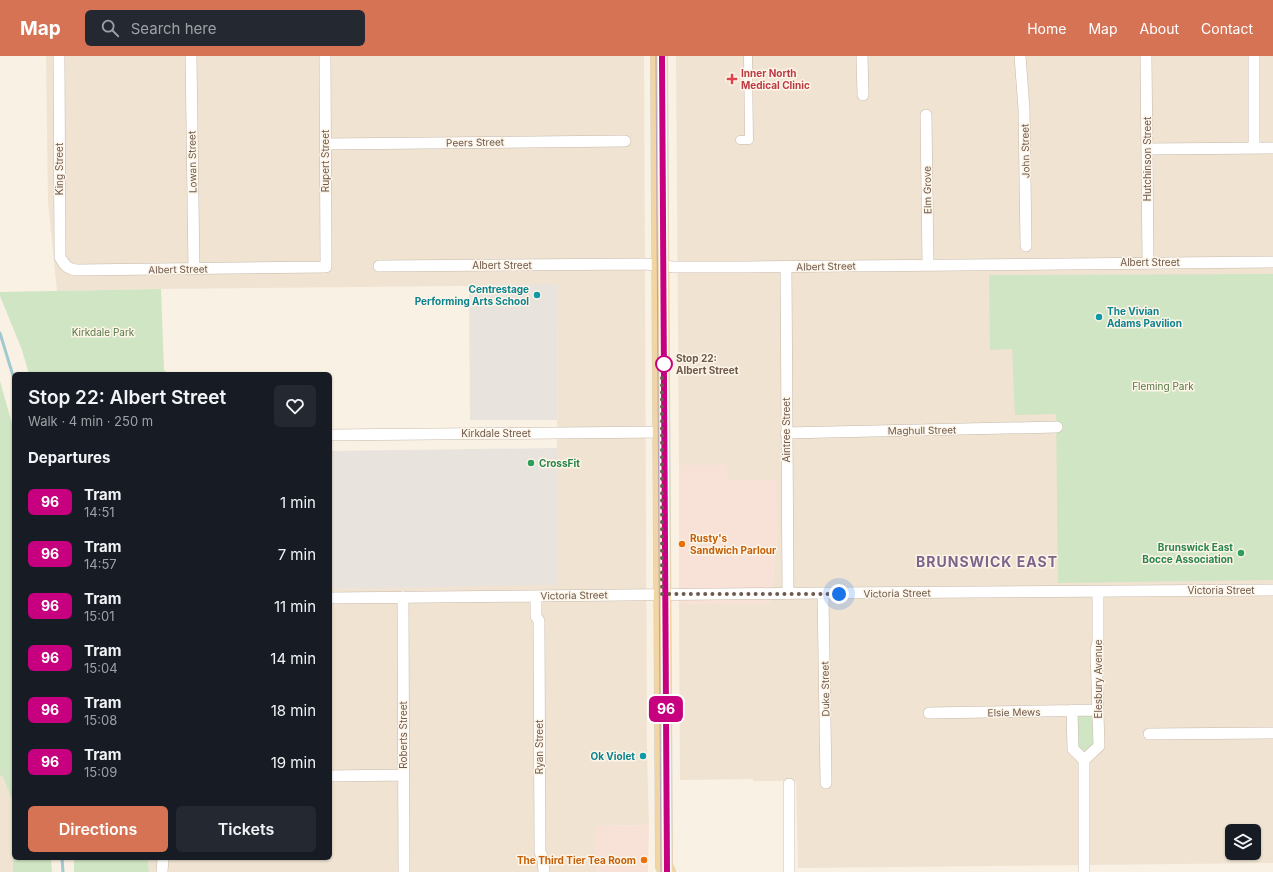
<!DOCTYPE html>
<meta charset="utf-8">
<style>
:root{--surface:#171b24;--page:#242831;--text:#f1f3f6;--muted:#9ea1a6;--accent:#d67355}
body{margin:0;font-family:Inter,sans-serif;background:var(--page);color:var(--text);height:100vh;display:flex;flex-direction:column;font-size:15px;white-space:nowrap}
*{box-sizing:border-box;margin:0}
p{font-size:13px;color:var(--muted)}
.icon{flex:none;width:22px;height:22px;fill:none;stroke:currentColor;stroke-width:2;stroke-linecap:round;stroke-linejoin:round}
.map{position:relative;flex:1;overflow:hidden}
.panel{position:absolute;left:12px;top:316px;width:320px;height:488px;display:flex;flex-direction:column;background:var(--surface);border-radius:6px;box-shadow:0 1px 3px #0004}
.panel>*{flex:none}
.badge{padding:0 8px;border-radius:6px;font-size:14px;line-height:26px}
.tools{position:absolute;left:1225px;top:768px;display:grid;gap:8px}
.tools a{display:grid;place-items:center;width:36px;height:36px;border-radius:6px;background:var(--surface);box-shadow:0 1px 3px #0004;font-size:20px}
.you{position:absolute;width:20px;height:20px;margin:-10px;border:3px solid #fff;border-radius:50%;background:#1a73e8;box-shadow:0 0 0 6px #1a73e833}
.map>.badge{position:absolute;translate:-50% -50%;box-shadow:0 0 0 2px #fff}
h2{padding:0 16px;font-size:15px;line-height:36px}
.round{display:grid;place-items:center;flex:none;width:42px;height:42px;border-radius:6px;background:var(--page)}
.head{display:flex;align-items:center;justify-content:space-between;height:68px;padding:0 16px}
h1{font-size:19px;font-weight:600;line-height:30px}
.action{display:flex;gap:8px;margin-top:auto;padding:8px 16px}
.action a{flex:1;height:46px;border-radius:6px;background:var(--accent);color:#fff;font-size:16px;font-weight:600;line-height:46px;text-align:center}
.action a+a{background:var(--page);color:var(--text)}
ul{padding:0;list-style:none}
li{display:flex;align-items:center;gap:12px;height:52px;padding:0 16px}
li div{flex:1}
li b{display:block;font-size:15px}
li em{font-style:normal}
li .badge{min-width:44px;font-weight:700;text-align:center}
header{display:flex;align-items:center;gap:24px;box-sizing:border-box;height:56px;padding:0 20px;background:var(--accent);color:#fff}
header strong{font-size:19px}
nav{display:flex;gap:22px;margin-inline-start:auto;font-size:14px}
.search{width:280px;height:36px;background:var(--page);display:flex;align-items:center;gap:10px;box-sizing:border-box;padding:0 14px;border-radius:6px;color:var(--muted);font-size:15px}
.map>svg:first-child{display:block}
</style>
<header>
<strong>Map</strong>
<div class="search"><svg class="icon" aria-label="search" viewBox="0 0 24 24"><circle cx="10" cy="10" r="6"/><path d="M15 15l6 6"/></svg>Search here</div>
<nav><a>Home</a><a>Map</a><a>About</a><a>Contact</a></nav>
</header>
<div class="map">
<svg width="1273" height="816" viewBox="0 0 1273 816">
<rect width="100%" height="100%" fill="#f9f1e3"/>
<!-- residential -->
<path fill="#f0e3d2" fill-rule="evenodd" d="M46 0H644L647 697 649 769 596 770V816H149L148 802H330V533L557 528V392L558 229 161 233 57 235 48 146Z
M676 0H1273V807L798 812 796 725H753V723L680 724 679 548H770L777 482V425L727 424V409H679ZM1232 775H1254V797H1232Z
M0 719 3 721 12 744 13 816H0Z"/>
<!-- commercial -->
<path fill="#f8e2d8" d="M679 409H727L728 424H777V482L770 548H679Z
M649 769 648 816H596V770Z"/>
<!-- industrial -->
<path fill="#e9e3dd" d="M558 228 557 364H470L469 229Z
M557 392V529L330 533V395Z"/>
<!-- green -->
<path fill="#d0e5c3" d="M1273 218V524L1058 527 1056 358 1015 359 1012 293 990 294 989 219Z
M161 233 164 314 168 318H29L22 294 0 240V236Z
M0 325 14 375V802H51L52 816H13L12 744 3 721 0 719Z
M1087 657 1096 661 1094 688 1085 695 1078 691 1077 658Z
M74 802H148L149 816H74Z"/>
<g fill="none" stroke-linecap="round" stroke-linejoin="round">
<!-- stream -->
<path stroke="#a1c9d1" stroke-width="3" d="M0 277 14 323
M62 802 63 816"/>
<!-- pedestrian casing -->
<g stroke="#c8b9ab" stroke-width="9">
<path id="pedestrian" d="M740 84H749L748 0"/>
</g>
<!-- minor casing -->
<g stroke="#c8b9ab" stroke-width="12">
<path id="minor" d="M59 0 60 201C65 210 68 214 79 214L326 211 325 0
M191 0 194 213
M862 0 863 39
M1020 0 1024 53 1026 190
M1146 0 1148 206
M1254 0V92
M926 59 928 209
M325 88 625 85
M1147 93 1273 92
M379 210 646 208 673 211H747L1273 206
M786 211 788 538
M786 377 1057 371
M330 379 662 376
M823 538 826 727
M536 540V560L539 565 540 796 543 803 544 816
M403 541 404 816
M330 542C644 538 959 536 1273 534
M1072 654 1073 693 1084 704
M929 657 1098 654
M1149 678 1273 677
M330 720 403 719
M789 728V816
M162 816 163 802
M1084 816V704L1099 690 1096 595 1098 585V535"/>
</g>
<!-- primary casing -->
<g stroke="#d6d1cd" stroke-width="18">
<path id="primary" d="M659 0C660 270 662 540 664 810L667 816"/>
</g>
<!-- pedestrian -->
<use href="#pedestrian" stroke="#fff" stroke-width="8"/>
<!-- minor -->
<use href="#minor" stroke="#fff" stroke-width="11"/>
<!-- primary -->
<use href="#primary" stroke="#f1d5a2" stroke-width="17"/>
<!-- tram -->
<path stroke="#b4a3c1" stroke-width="1" d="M656 0 661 816
M664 228V310
M665 482 666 594"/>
</g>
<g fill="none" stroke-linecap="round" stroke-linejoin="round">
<!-- line casing -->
<g stroke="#fff" stroke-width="9">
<path id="line" d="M662 0 667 816"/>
</g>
<!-- line -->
<use href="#line" stroke="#c6007e" stroke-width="6"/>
<!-- walk -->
<path stroke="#6e594c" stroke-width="4" stroke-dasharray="0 7.2" d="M664 308 662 313V538H839"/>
</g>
<!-- markers -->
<path fill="#e0444e" stroke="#fdf5e8" stroke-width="1.5" d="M730 17h4v4h4v4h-4v4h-4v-4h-4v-4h4z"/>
<g fill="#0f9aa8" stroke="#fdf5e8" stroke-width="1.5">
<circle cx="537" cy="239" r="4"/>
<circle cx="1099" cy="261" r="4"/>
<circle cx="643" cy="700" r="4"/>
</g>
<circle fill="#fff" stroke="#c6007e" stroke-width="2" cx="664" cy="308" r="8"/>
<g fill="#2e9e5b" stroke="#fdf5e8" stroke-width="1.5">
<circle cx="531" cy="407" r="4"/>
<circle cx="1241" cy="497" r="4"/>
</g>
<g fill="#e8710a" stroke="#fdf5e8" stroke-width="1.5">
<circle cx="682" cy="488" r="4"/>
<circle cx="644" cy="804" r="4"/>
</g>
<g text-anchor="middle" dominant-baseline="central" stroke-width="3" stroke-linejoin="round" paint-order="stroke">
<!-- health labels -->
<g font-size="10" font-weight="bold" fill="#be3a42" stroke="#fdf5e8" text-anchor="start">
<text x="741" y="17">Inner North<tspan x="741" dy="12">Medical Clinic</tspan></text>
</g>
<!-- street labels -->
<g font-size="10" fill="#6e594c" stroke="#fdf5e8">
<text transform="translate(475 86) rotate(-1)">Peers Street</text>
<text transform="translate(1025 95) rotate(-91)">John Street</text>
<text transform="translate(1147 103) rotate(-90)">Hutchinson Street</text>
<text transform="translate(325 105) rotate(-90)">Rupert Street</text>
<text transform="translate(192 106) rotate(-91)">Lowan Street</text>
<text transform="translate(59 113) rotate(-90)">King Street</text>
<text transform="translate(927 134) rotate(-91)">Elm Grove</text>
<text x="1150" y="206">Albert Street</text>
<text x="502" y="209">Albert Street</text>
<text transform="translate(826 210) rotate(-1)">Albert Street</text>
<text transform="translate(178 213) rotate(-1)">Albert Street</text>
<text transform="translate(786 374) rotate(-90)">Aintree Street</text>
<text transform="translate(922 374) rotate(-1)">Maghull Street</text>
<text x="496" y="377">Kirkdale Street</text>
<text x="1221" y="534">Victoria Street</text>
<text transform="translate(897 537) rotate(-1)">Victoria Street</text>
<text transform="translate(574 539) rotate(-1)">Victoria Street</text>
<text transform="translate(1098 623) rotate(-90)">Elesbury Avenue</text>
<text transform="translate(825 633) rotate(-91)">Duke Street</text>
<text transform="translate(1014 656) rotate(-1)">Elsie Mews</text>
<text transform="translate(403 679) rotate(-90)">Roberts Street</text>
<text transform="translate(539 691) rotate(-90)">Ryan Street</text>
</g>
<!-- culture labels -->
<g font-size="10" font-weight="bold" fill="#0d838f" stroke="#fdf5e8" text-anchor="end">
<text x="529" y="233">Centrestage<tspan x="529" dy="12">Performing Arts School</tspan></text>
<text x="1107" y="255" text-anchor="start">The Vivian<tspan x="1107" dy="12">Adams Pavilion</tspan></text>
<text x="635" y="700">Ok Violet</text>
</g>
<!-- park labels -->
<g font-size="10" fill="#567948" stroke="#fdf5e8">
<text x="103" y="276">Kirkdale Park</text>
<text x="1163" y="330">Fleming Park</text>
</g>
<!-- stop labels -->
<g font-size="10" font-weight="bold" fill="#6e594c" stroke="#fdf5e8" text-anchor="start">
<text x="676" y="302">Stop 22:<tspan x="676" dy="12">Albert Street</tspan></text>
</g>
<!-- leisure labels -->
<g font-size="10" font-weight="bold" fill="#27864d" stroke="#fdf5e8" text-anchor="start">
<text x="539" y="407">CrossFit</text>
<text x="1233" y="491" text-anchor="end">Brunswick East<tspan x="1233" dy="12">Bocce Association</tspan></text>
</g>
<!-- food labels -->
<g font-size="10" font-weight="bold" fill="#c56008" stroke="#fdf5e8" text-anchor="start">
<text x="690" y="482">Rusty's<tspan x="690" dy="12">Sandwich Parlour</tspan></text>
<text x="636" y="804" text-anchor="end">The Third Tier Tea Room</text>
</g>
<!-- district labels -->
<g font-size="14" font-weight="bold" letter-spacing="1" fill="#7e648b" stroke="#fdf5e8">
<text x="987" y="505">BRUNSWICK EAST</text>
</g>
</g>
</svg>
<div class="tools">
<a><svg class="icon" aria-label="layers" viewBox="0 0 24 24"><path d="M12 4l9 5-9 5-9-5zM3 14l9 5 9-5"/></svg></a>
</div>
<div class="you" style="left:839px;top:538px"></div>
<b class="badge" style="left:666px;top:653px;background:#c6007e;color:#fff">96</b>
<section class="panel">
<div class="head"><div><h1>Stop 22: Albert Street</h1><p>Walk · 4 min · 250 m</p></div><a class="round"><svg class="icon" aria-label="heart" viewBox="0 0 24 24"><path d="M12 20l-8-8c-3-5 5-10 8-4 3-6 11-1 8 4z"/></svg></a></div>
<h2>Departures</h2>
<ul>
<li><span class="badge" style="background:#c6007e;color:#fff">96</span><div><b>Tram</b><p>14:51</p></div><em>1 min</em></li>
<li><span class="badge" style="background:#c6007e;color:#fff">96</span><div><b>Tram</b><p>14:57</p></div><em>7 min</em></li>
<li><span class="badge" style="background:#c6007e;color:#fff">96</span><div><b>Tram</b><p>15:01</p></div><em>11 min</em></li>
<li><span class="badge" style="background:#c6007e;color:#fff">96</span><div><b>Tram</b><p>15:04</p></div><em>14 min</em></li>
<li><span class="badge" style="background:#c6007e;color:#fff">96</span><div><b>Tram</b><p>15:08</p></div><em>18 min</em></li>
<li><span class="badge" style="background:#c6007e;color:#fff">96</span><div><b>Tram</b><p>15:09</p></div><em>19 min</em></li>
</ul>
<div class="action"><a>Directions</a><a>Tickets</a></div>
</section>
</div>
